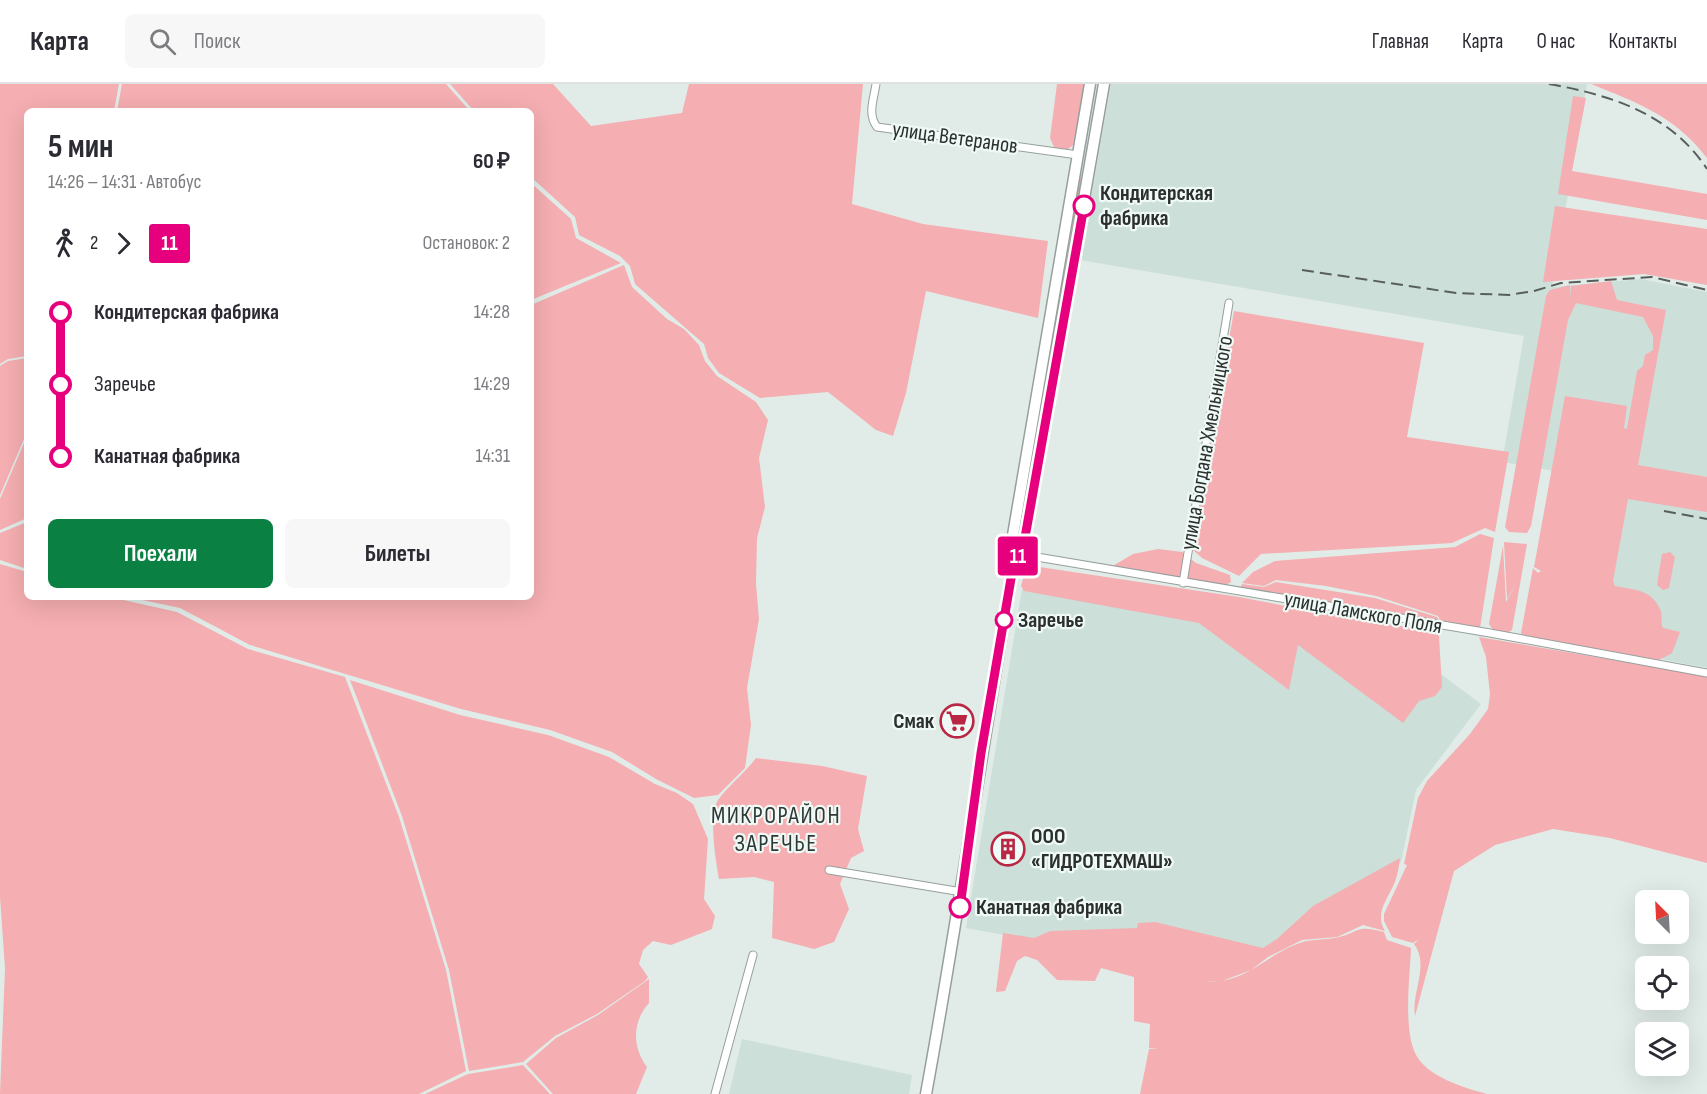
<!DOCTYPE html>
<html lang="ru">
<meta charset="utf-8">
<style>
:root{--surface:#fff;--page:#f7f7f7;--text:#2b2b33;--muted:#7c7c81;--line:#e1e1e2;--accent:#0b8043}
body{margin:0;font-family:"Sofia Sans Condensed",sans-serif;background:var(--page);color:var(--text);height:100vh;display:flex;flex-direction:column;font-size:22px;white-space:nowrap}
*{box-sizing:border-box;margin:0}
p{font-size:20px;color:var(--muted)}
.icon{flex:none;width:33px;height:33px;fill:none;stroke:currentColor;stroke-width:2;stroke-linecap:round;stroke-linejoin:round}
.map{position:relative;flex:1;overflow:hidden}
.sheet{position:absolute;left:24px;top:24px;width:510px;height:492px;display:flex;flex-direction:column;background:var(--surface);border-radius:9px;box-shadow:0 6px 24px #0002}
.sheet>*{flex:none}
.badge{padding:0 12px;border-radius:4px;font-size:21px;line-height:39px}
.needle{width:39px;rotate:336deg}
.buttons{position:absolute;left:1635px;top:806px;display:grid;gap:12px}
.buttons a{display:grid;place-items:center;width:54px;height:54px;border-radius:9px;background:var(--surface);box-shadow:0 6px 24px #0002;font-size:30px}
.map>.badge{position:absolute;translate:-50% -50%;box-shadow:0 0 0 3px #fff}
.legs{display:flex;align-items:center;gap:9px;height:66px;padding:0 24px;font-size:20px}
.legs p{margin-inline-start:auto}
.overview{display:flex;align-items:center;justify-content:space-between;height:102px;padding:0 24px}
h1{font-size:33px;font-weight:700;line-height:45px}
.cta{display:flex;gap:12px;margin-top:auto;padding:12px 24px}
.cta a{flex:1;height:69px;border-radius:9px;background:var(--accent);color:#fff;font-size:24px;font-weight:700;line-height:69px;text-align:center}
.cta a+a{background:var(--page);color:var(--text)}
ul{padding:0 24px;list-style:none}
li{display:flex;align-items:center;gap:21px;height:72px;font-size:22px}
li i{display:grid;place-items:center;width:9px;height:100%;margin:0 8px;background:currentColor}
li i::after{content:'';width:15px;height:15px;margin:-8px;border:4px solid;border-radius:50%;background:var(--surface)}
li p{margin-inline-start:auto}
li:first-child i{background:linear-gradient(#0000 50%,currentColor 0)}
li:last-child i{background:linear-gradient(currentColor 50%,#0000 0)}
header{display:flex;align-items:center;gap:36px;box-sizing:border-box;height:84px;padding:0 30px;background:var(--surface);border-bottom:2px solid var(--line)}
header strong{font-size:28px}
nav{display:flex;gap:33px;margin-inline-start:auto;font-size:21px}
.search{width:420px;height:54px;background:var(--page);display:flex;align-items:center;gap:15px;box-sizing:border-box;padding:0 21px;border-radius:9px;color:var(--muted);font-size:22px}
.map>svg:first-child{display:block}
</style>
<header>
<strong>Карта</strong>
<div class="search"><svg class="icon" aria-label="search" viewBox="0 0 24 24"><circle cx="10" cy="10" r="6"/><path d="M15 15l6 6"/></svg>Поиск</div>
<nav><a>Главная</a><a>Карта</a><a>О нас</a><a>Контакты</a></nav>
</header>
<div class="map">
<svg width="1707" height="1010" viewBox="0 0 1707 1010">
<rect width="100%" height="100%" fill="#e1ece8"/>
<!-- built -->
<path fill="#ccdfd9" d="M1111 0H1587L1552 203 1641 195 1707 208V413L1502 378 1524 252 1080 176Z
M1563 393 1707 416V584L1533 550Z
M1022 505 1205 538 1441 590 1481 620 1416 706 1401 778 1325 820 1264 867 1032 856 966 844Z
M742 955 912 991 909 1010H729Z"/>
<!-- green -->
<path fill="#f5aeb1" d="M0 0H119L114 27H27V272L8 275 0 280Z
M122 0H446L470 27H117Z
M450 0H553L591 42 682 29 689 0H863L852 120 923 140 1048 157 1038 234 926 207 906 309 893 352 876 346 828 308 760 314 719 289 708 274 704 260 635 200 630 182 620 172 579 151 575 133 531 93V27H474Z
M1057 0H1085L1073 61 1067 66 1055 65 1050 54Z
M1591 0H1707V74C1675 32 1638 19 1591 0Z
M1573 12 1586 14 1572 87 1707 110V136L1558 110Z
M1083 92 1070 171 1067 174 1079 95Z
M531 99 571 135 576 154 621 179 531 216Z
M1555 122 1707 145V201L1644 190 1543 198Z
M624 181 632 203 667 235 684 245 699 261 705 277 717 292 756 318 768 336 759 374 765 423 757 454 756 500 759 535 747 604 751 641 745 684 718 711 694 714 656 695 612 668 550 646 461 625 250 561 180 524 128 513H531V221Z
M1611 197 1617 216 1666 226 1638 381 1707 393V428L1628 415 1613 497 1615 502C1634 506 1651 505 1660 525 1663 531 1660 538 1663 544L1680 548 1672 569 1659 576 1524 553 1521 549 1533 484 1538 489 1541 487 1534 483 1565 312 1627 322 1624 344 1627 345 1637 287 1643 282 1645 271 1653 266V252L1643 233 1576 219 1568 236 1531 442 1527 449 1509 448 1505 443 1546 212 1550 206 1570 201V217L1571 202Z
M1061 205 1019 461H1017L1016 452Z
M1234 227 1424 259 1407 353 1509 368 1495 448 1485 444 1452 459 1261 470 1239 492 1202 474 1192 465Z
M27 274V348L0 411V282L8 277Z
M27 352V434L0 446V415Z
M27 438V485L0 476V449Z
M1480 450 1494 454 1480 544 1441 538 1438 532 1376 512 1326 502 1276 496 1264 502 1242 499 1253 488 1275 477 1455 463Z
M1504 458 1527 460 1512 546 1507 549 1493 546 1489 540 1503 462 1506 518 1517 498 1507 515Z
M1158 465 1182 468 1196 479 1230 491 1231 498 1224 502 1111 483 1133 470Z
M1670 468 1675 473 1669 504 1663 506 1657 501 1662 470Z
M0 480 27 488V513H110L177 528 248 565 345 593 399 733 446 886 466 987 419 1010H0L5 884 0 813Z
M1033 482 1239 513 1376 539 1433 546 1439 552 1442 603 1435 612 1419 617 1403 639 1298 561 1289 606 1199 539 1024 507 1021 502 1026 485Z
M1276 498 1375 514 1437 533 1440 539 1243 506 1241 503 1242 500 1264 503Z
M1479 553 1707 592V779L1610 754 1553 745 1495 761 1454 787 1415 932C1411 908 1430 882 1414 860L1419 855 1413 859 1392 853 1384 837V830L1407 781 1404 780 1418 714 1427 697 1470 650 1488 625 1490 610 1486 573Z
M350 596 460 631 548 651 609 673 655 700 677 709 693 720 708 755 704 815 715 832 712 845 671 861 653 857 643 866 639 880 648 893 645 897 597 930 555 952 523 978 469 987 449 886 402 732Z
M756 674 822 682 867 692 858 745 864 767 851 774 840 800 849 825 834 858 814 865 772 854 774 798 754 793 719 795C716 778 708 731 718 716 729 701 745 689 756 674Z
M1400 774C1399 781 1398 790 1395 798 1388 815 1374 829 1385 847L1363 841 1337 853 1302 856 1268 873 1251 886 1222 897H1205C1247 901 1266 869 1303 858 1313 855 1325 856 1335 854 1361 849 1353 840 1384 848L1387 856 1411 864C1410 893 1402 951 1418 974 1431 994 1465 1004 1487 1010H1140L1149 965 1158 964H1149L1150 940 1134 937V893L1101 884 1095 897 1057 896 1037 876 1025 872 1017 877 1005 907 996 908 1003 849 1034 854 1050 847 1137 844 1138 839 1155 838 1263 864 1277 855 1313 822Z
M649 895V919C632 938 632 963 647 983L636 1010H553L526 980 556 954 598 931Z
M523 981 550 1010H425L468 990Z"/>
<g fill="none" stroke-linecap="round" stroke-linejoin="round">
<!-- street casing -->
<g stroke="#969f9c" stroke-width="9">
<path id="street" d="M876 0C874 15 867 30 877 43L1078 71
M1019 470 1490 549 1707 589
M1183 499 1229 219
M829 786 962 808
M715 1010 753 871"/>
</g>
<!-- secondary casing -->
<g stroke="#969f9c" stroke-width="13">
<path id="secondary" d="M1013 483 1024 459 1104 0
M926 1010C958 835 983 659 1013 483L1012 457 1090 0"/>
</g>
<!-- street -->
<use href="#street" stroke="#fff" stroke-width="7"/>
<!-- secondary -->
<use href="#secondary" stroke="#fff" stroke-width="10"/>
<!-- rail -->
<path stroke="#585e5b" stroke-width="2" stroke-dasharray="12 6" stroke-linecap="butt" d="M1549 0C1611 11 1671 30 1707 85
M1302 186 1456 209 1509 211 1534 207 1561 199 1652 193 1707 206
M1664 427 1707 435"/>
</g>
<g fill="none" stroke-linecap="round" stroke-linejoin="round">
<!-- line-1 casing -->
<g stroke="#fff" stroke-width="14">
<path id="line-1" d="M960 823 981 669 1013 483 1024 459 1084 122"/>
</g>
<!-- line-1 -->
<use href="#line-1" stroke="#e6007e" stroke-width="9"/>
</g>
<!-- icons -->
<defs>
<g id="supermarket-ring" transform="scale(1.725)"><circle r="9.5" fill="#eff9f6" stroke="#b92744" stroke-width="1.5"/><path d="M-6-5.5h2.5l.6 2H6L4.5 2H-2.5L-4.4-4H-6ZM-1.5 3.2a1.3 1.3 0 1 0 .1 0ZM3 3.2a1.3 1.3 0 1 0 .1 0Z" fill="#b92744"/></g>
<g id="building-ring" transform="scale(1.725)"><circle r="9.5" fill="#eff9f6" stroke="#b92744" stroke-width="1.5"/><path d="M-4-6H4V6H1V3H-1V6H-4ZM-2.5-4.3h1.7v1.8h-1.7ZM.8-4.3h1.7v1.8H.8ZM-2.5-1h1.7V.8h-1.7ZM.8-1h1.7V.8H.8Z" fill="#b92744"/></g>
</defs>
<g fill-rule="evenodd">
<use href="#supermarket-ring" x="957" y="637"/>
<use href="#building-ring" x="1008" y="765"/>
</g>
<!-- markers -->
<g fill="#fff" stroke="#e6007e" stroke-width="3">
<circle cx="1084" cy="122" r="10"/>
<circle cx="1004" cy="536" r="8"/>
<circle cx="960" cy="823" r="10"/>
</g>
<g text-anchor="middle" dominant-baseline="central" stroke-width="4.5" stroke-linejoin="round" paint-order="stroke">
<!-- street labels -->
<g font-size="22" fill="#2b2f2d" stroke="#eff9f6">
<text transform="translate(955 54) rotate(8)">улица Ветеранов</text>
<text transform="translate(1207 359) rotate(-80)">улица Богдана Хмельницкого</text>
<text transform="translate(1363 529) rotate(10)">улица Ламского Поля</text>
</g>
<!-- stop labels -->
<g font-size="22" font-weight="bold" fill="#2b2f2d" stroke="#eff9f6" text-anchor="start">
<text x="1100" y="109">Кондитерская<tspan x="1100" dy="25">фабрика</tspan></text>
<text x="1018" y="536">Заречье</text>
<text x="976" y="823">Канатная фабрика</text>
</g>
<!-- poi labels -->
<g font-size="22" font-weight="bold" fill="#2b2f2d" stroke="#eff9f6" text-anchor="end">
<text x="934" y="637">Смак</text>
<text x="1031" y="752" text-anchor="start">ООО<tspan x="1031" dy="25">«ГИДРОТЕХМАШ»</tspan></text>
</g>
<!-- neighbourhood labels -->
<g font-size="24" letter-spacing="1.5" fill="#303835" stroke="#eff9f6">
<text x="776" y="731">МИКРОРАЙОН<tspan x="776" dy="28">ЗАРЕЧЬЕ</tspan></text>
</g>
</g>
</svg>
<div class="buttons">
<a><svg class="needle" viewBox="-14 -14 28 28"><path d="M0-13l5 13h-10z" fill="#e53935"/><path d="M0 13l5-13h-10z" fill="#7c7c81"/></svg></a>
<a><svg class="icon" aria-label="locate" viewBox="0 0 24 24"><circle cx="12" cy="12" r="6"/><path d="M12 2v4M12 18v4M2 12h4M18 12h4"/></svg></a>
<a><svg class="icon" aria-label="layers" viewBox="0 0 24 24"><path d="M12 4l9 5-9 5-9-5zM3 14l9 5 9-5"/></svg></a>
</div>
<b class="badge" style="left:1018px;top:472px;background:#e6007e;color:#fff">11</b>
<section class="sheet">
<div class="overview"><div><h1>5 мин</h1><p>14:26 – 14:31 · Автобус</p></div><b>60 ₽</b></div>
<div class="legs"><svg class="icon" aria-label="walk" viewBox="0 0 24 24"><circle cx="13" cy="4" r="2"/><path d="M13 8l-2 6 4 7M11 14l-3 7M7 12l3-4h3l4 4"/></svg>2<svg class="icon" aria-label="forward" viewBox="0 0 24 24"><path d="M9 5l7 7-7 7"/></svg><b class="badge" style="background:#e6007e;color:#fff">11</b><p>Остановок: 2</p></div>
<ul>
<li><i style="color:#e6007e"></i><b>Кондитерская фабрика</b><p>14:28</p></li>
<li><i style="color:#e6007e"></i><span>Заречье</span><p>14:29</p></li>
<li><i style="color:#e6007e"></i><b>Канатная фабрика</b><p>14:31</p></li>
</ul>
<div class="cta"><a>Поехали</a><a>Билеты</a></div>
</section>
</div>
